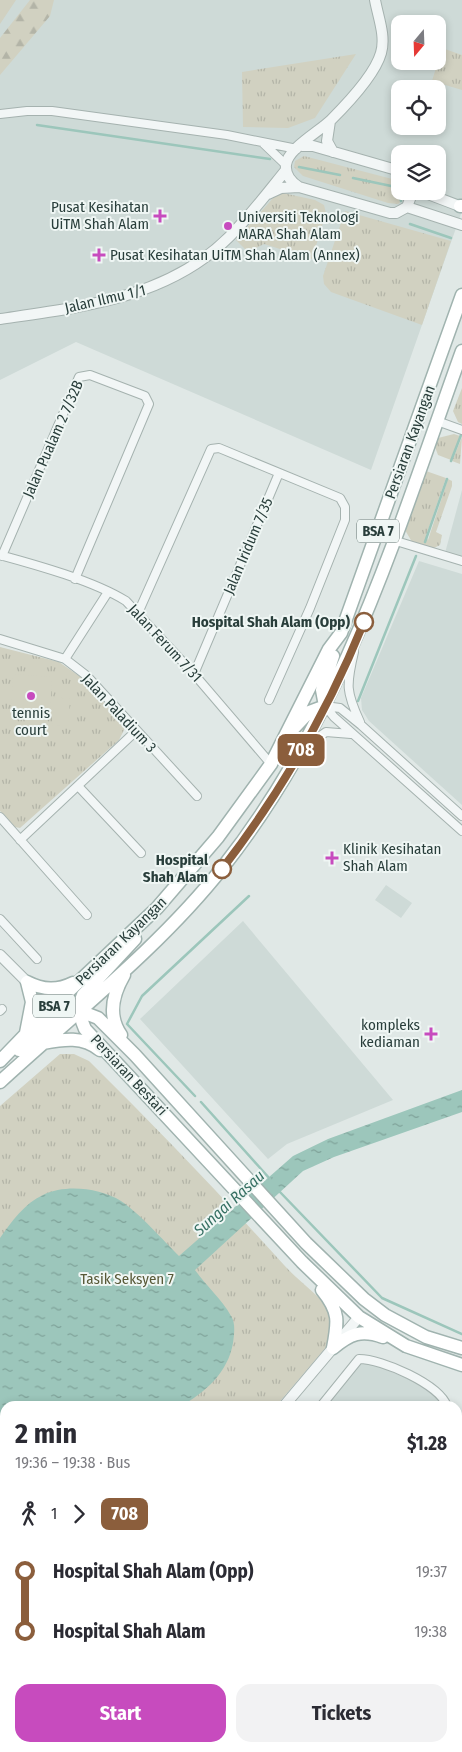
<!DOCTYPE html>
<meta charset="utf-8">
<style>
:root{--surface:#fff;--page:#f2f2f3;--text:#2b2b33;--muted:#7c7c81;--accent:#c74bbe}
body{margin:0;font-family:"Fira Sans Condensed",sans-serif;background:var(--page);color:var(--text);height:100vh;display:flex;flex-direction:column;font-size:19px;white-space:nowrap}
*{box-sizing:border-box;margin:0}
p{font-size:16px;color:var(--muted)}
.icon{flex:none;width:28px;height:28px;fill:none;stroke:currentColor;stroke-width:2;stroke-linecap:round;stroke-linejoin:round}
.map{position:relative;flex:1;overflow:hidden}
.panel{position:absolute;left:0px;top:1401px;width:462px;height:351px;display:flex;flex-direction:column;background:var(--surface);border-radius:15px 15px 0 0;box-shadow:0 2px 8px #0003}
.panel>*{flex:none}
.badge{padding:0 10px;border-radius:8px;font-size:18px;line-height:32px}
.needle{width:32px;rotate:199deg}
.tools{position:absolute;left:391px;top:15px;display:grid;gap:10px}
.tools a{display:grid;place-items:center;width:55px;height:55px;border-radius:10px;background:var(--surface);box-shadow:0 2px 8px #0003;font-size:25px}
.map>.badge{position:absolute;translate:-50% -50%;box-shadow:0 0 0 2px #fff}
.legs{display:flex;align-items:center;gap:8px;height:55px;padding:0 15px;font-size:16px}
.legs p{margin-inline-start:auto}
.headline{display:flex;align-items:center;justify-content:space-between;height:85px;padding:0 15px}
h1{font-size:28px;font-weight:700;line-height:38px}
.cta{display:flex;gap:10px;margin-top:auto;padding:10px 15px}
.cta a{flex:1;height:58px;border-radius:15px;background:var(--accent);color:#fff;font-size:20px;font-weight:700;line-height:58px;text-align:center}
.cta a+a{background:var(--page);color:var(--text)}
ul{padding:0 15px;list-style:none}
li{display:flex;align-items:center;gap:18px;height:60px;font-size:19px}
li i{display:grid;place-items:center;width:8px;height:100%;margin:0 6px;background:currentColor}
li i::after{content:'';width:12px;height:12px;margin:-6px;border:4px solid;border-radius:50%;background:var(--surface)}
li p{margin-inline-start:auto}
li:first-child i{background:linear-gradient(#0000 50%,currentColor 0)}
li:last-child i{background:linear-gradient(currentColor 50%,#0000 0)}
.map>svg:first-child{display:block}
</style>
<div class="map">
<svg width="462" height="1752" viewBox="0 0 462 1752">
<defs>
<pattern id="grass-tufts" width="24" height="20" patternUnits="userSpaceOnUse" patternTransform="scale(1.25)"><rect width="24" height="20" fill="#d1d1c1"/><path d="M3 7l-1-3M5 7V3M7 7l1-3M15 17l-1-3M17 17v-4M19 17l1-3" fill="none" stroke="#b3b4a7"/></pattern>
<pattern id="forest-firs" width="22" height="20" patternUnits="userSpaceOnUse" patternTransform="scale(1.25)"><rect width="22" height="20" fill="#d1d1c1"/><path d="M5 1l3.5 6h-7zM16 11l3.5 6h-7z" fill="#b3b4a7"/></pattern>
<pattern id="water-ripples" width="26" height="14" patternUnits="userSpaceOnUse" patternTransform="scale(1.25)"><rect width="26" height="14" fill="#9cc6bb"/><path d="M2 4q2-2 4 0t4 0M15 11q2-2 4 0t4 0" fill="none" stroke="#7fa299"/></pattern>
</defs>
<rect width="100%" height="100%" fill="#e0e8e6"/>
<!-- built -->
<path fill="#cedad7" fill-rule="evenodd" d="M0 0H462V211L371 470 76 342 0 380ZM400 24H438V61H400ZM400 89H438V126H400ZM400 154H438V191H400Z
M462 490V558L445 553Z
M419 561 462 574V805L369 721 362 710 361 698Z
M386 885 412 903 401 918 375 900Z
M243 921 393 1100 287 1144 268 1159 140 1019Z
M360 1362H369L417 1383 433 1392 441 1400 443 1406H326Z
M458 1448 462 1461V1478L458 1480Z"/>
<!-- grass -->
<path fill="url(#grass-tufts)" d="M442 48 462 55V90L432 81Z
M356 54 315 118 288 128 243 127 242 72Z
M304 156 396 180 400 182V191H405V198L398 204 388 203 303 176 294 167 295 161Z
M283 193 315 200 324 205 326 213 312 259 264 244 248 252 236 240 274 197Z
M345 211 451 241 422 325 331 292 324 284 323 276Z
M462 388V424L458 422 453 411Z
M454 434 460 436 451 460 438 455 435 447 438 438Z
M462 437 460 464 452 461Z
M426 471 446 478 426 536 428 540 448 479 452 481V486L436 532 442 535 440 545 432 549 412 542 405 530Z
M0 647 59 662 85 680 125 728 119 740 20 828 15 827 0 811Z
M60 1054H74L89 1061C156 1127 221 1195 284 1265 300 1283 322 1296 334 1317L328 1345 276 1406H5V1748H45V1752H0V1106Z"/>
<!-- forest -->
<path fill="url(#forest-firs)" d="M30 0H54L50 16 0 75V38Z"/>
<!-- pitch -->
<path fill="#d1d1c1" d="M0 0H16L0 24Z
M13 674 52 677 50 719 11 716Z
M54 697 70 699 68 726 52 725Z"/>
<!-- water -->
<path fill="url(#water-ripples)" d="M462 1090V1112L334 1157 303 1171 195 1270C206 1286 222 1299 231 1316 236 1324 234 1334 233 1343 228 1372 206 1392 181 1406H5V1636L0 1638V1238C11 1222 25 1203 43 1195 66 1184 99 1188 121 1201 138 1212 164 1241 179 1256L293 1156 328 1139Z"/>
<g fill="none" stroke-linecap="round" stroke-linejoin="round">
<!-- stream -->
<path stroke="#9cc6bb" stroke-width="2.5" d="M37 125 270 159
M299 167 340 175
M353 178 396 187 401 201
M410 224 451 238
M451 461 461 435
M425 542 447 479
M358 701 416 556
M195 1096 127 1024 142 996 249 896
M201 1102 270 1179
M279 1191 382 1298 462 1334
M343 1748 346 1752"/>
<!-- minor casing -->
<g stroke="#a5b2af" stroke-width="10">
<path id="minor" d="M0 114 27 111H52L227 135 297 149
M263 143 286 165
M437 421 462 430
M396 541 462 561
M0 555C37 565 94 581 126 601L194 674 271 764
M2 556 79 377 90 375 145 396 149 404 75 579
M138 613 211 449 219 448 340 498 345 507V520L310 608 269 700
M0 639 65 659 87 676 197 796
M354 652C346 685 346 692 360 722
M65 659 108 592
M194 674 279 473
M325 706 334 717 462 831
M325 706 340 708 361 725 462 816
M307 745 326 732 351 734
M78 786 141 853
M0 817 87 915
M20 840 136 731
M0 919 37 959
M0 1011 2 1009
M321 1406 359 1359C382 1359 439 1384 447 1406
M458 1438 462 1451
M458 1483 462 1481
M458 1507 462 1505
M458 1589 462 1587
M458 1674 462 1671
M368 1748 370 1752"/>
</g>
<!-- tertiary casing -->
<g stroke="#a5b2af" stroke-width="12">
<path id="tertiary" d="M375 0C378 17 386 36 381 53 375 74 347 104 331 120 320 131 287 149 286 165 285 175 291 182 299 187L390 213H396L407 207 413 191
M330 121 327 141 333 152
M302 146H313L400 171
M420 191 462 207
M268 194 281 188 299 187
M407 207 462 225
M0 319C82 307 168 298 229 237 250 216 268 192 286 170
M0 955 27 982
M284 1406 359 1317
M74 1752V1748"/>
</g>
<!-- primary casing -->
<g stroke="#a0b3af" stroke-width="15">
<path id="primary" d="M460 206H462
M325 706 322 690 333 656
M294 728 309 712 325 706
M135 939 83 995C78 1006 80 1018 85 1029L302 1262 359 1317 406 1346 462 1365
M27 982C43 990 57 991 73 983
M26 1033 32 1002 27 982
M121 1035C107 1015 113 994 124 975
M43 1043C64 1039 83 1036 100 1050
M19 1050 61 1013 80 1011 98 1018 135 1055 306 1243 364 1299 385 1315 426 1337 462 1348
M0 1061 52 1007 157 908 218 837 271 764 329 649 341 633 462 295
M0 1082C74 1014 161 946 223 867 344 714 397 531 462 351
M322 1290C340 1312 338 1322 333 1348
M333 1348C350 1334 361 1329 383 1337"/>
</g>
<!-- minor -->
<use href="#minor" stroke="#f2f6f6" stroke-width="8"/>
<!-- tertiary -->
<use href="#tertiary" stroke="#f2f6f6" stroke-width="10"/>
<!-- primary -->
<use href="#primary" stroke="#fff" stroke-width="12"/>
</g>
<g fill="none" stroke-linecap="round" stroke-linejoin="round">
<!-- line-1 casing -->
<g stroke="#fff" stroke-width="11">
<path id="line-1" d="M222 869C280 794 328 711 364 622"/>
</g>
<!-- line-1 -->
<use href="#line-1" stroke="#8b5e3c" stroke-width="8"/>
</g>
<!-- markers -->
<g fill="#c74bbe" stroke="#eff6f4" stroke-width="2">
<path d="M157.5 208.5h5v5h5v5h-5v5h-5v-5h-5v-5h5z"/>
<circle cx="228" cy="226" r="5"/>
<path d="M96.5 247.5h5v5h5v5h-5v5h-5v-5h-5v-5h5z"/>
<circle cx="31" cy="696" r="5"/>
<path d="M329.5 850.5h5v5h5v5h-5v5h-5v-5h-5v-5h5z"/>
<path d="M428.5 1026.5h5v5h5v5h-5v5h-5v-5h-5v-5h5z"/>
</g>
<g fill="#fff" stroke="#8b5e3c" stroke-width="2.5">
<circle cx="364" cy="622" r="9"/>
<circle cx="222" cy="869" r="9"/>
</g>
<g text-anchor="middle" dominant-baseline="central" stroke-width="4" stroke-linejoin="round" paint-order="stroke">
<!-- shield labels -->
<g fill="#eff6f4" stroke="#647572" stroke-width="1">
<rect x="357" y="519.5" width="42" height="23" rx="4"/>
<rect x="33" y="994.5" width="42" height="23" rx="4"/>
</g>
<g font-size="14" font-weight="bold" fill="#293e3b">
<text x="378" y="531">BSA 7</text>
<text x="54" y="1006">BSA 7</text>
</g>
<!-- poi labels -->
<g font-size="15" fill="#293e3b" stroke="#eff6f4" text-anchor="start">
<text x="149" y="207" text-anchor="end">Pusat Kesihatan<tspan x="149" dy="17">UiTM Shah Alam</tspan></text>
<text x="238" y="217">Universiti Teknologi<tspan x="238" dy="17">MARA Shah Alam</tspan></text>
<text x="110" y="255">Pusat Kesihatan UiTM Shah Alam (Annex)</text>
<text x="31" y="713" text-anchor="middle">tennis<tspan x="31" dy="17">court</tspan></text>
<text x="343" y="849">Klinik Kesihatan<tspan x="343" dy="17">Shah Alam</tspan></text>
<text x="420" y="1025" text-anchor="end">kompleks<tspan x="420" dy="17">kediaman</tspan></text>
</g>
<!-- street labels -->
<g font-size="15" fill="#293e3b" stroke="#eff6f4">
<text transform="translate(105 299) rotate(-13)">Jalan Ilmu 1/1</text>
<text transform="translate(53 439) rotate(-66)">Jalan Pualam 2 7/32B</text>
<text transform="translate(410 442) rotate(-70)">Persiaran Kayangan</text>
<text transform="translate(248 546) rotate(-67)">Jalan Iridum 7/35</text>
<text transform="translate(165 643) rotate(47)">Jalan Ferum 7/31</text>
<text transform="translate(119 713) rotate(47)">Jalan Paladium 3</text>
<text transform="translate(121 941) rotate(-44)">Persiaran Kayangan</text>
<text transform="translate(129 1075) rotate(47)">Persiaran Bestari</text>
</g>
<!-- stop labels -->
<g font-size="15" font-weight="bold" fill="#293e3b" stroke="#eff6f4" text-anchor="end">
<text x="350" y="622">Hospital Shah Alam (Opp)</text>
<text x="208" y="860">Hospital<tspan x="208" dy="17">Shah Alam</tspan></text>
</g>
<!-- park labels -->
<g font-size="15" fill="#585937" stroke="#eff6f4">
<text x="127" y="1279">Tasik Seksyen 7</text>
</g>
<!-- water labels -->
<g font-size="16" font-style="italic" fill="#367063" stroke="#eff6f4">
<text transform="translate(229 1203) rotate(-42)">Sungai Rasau</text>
</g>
</g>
</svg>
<div class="tools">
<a><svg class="needle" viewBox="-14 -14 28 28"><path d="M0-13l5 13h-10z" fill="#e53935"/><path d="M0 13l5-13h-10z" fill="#7c7c81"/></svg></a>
<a><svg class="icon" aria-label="locate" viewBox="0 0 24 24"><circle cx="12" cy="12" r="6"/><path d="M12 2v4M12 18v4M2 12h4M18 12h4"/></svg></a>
<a><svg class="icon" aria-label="layers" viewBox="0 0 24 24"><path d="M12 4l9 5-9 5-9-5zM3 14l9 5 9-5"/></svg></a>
</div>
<b class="badge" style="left:301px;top:750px;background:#8b5e3c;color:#fff">708</b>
<section class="panel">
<div class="headline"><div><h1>2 min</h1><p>19:36 – 19:38 · Bus</p></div><b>$1.28</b></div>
<div class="legs"><svg class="icon" aria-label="walk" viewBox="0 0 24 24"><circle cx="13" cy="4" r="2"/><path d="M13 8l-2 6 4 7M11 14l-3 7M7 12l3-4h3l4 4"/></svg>1<svg class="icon" aria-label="forward" viewBox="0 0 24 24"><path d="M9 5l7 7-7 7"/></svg><b class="badge" style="background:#8b5e3c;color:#fff">708</b></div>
<ul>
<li><i style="color:#8b5e3c"></i><b>Hospital Shah Alam (Opp)</b><p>19:37</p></li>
<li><i style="color:#8b5e3c"></i><b>Hospital Shah Alam</b><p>19:38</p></li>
</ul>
<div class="cta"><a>Start</a><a>Tickets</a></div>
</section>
</div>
